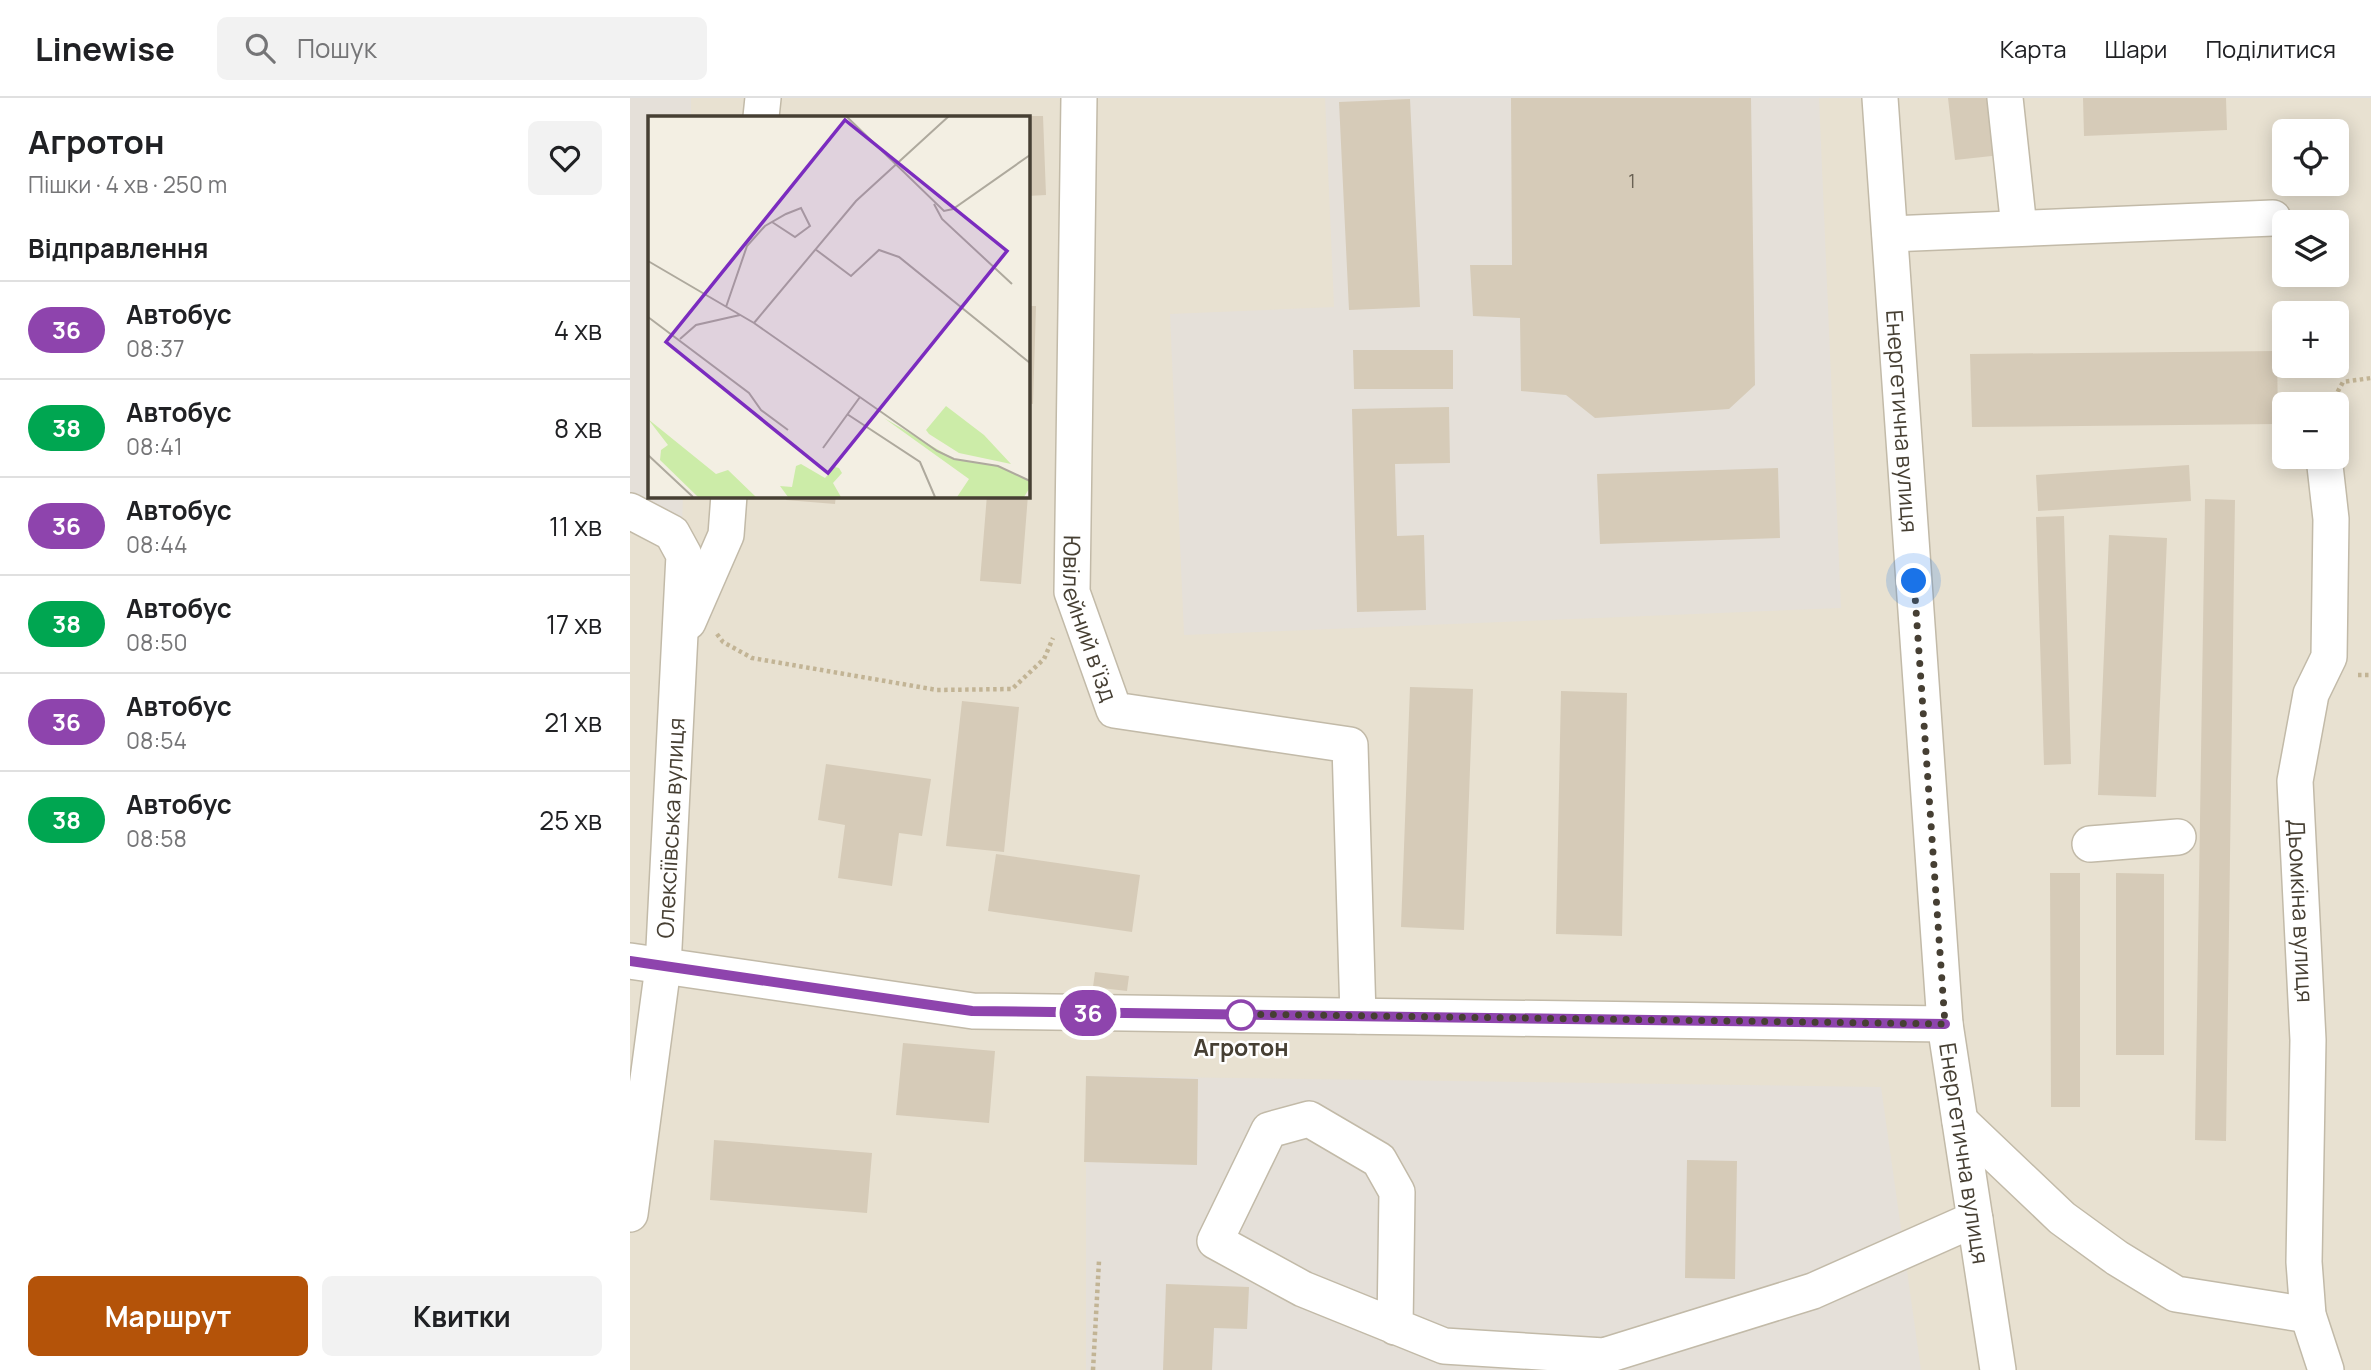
<!DOCTYPE html>
<html lang="uk">
<meta charset="utf-8">
<style>
:root{--surface:#fff;--page:#f2f2f2;--text:#202124;--muted:#757577;--line:#e0e0e0;--accent:#b45309}
body{margin:0;font-family:Manrope,sans-serif;background:var(--page);color:var(--text);height:100vh;display:flex;flex-direction:column;font-size:26px;white-space:nowrap}
*{box-sizing:border-box;margin:0}
p{font-size:23px;color:var(--muted)}
.icon{flex:none;width:38px;height:38px;fill:none;stroke:currentColor;stroke-width:2;stroke-linecap:round;stroke-linejoin:round}
.map{position:relative;flex:1;overflow:hidden}
.side{display:flex;flex-direction:column;background:var(--surface);width:630px}
.side>*{flex:none}
.badge{padding:0 14px;border-radius:23px;font-size:24px;line-height:46px}
.tools{position:absolute;left:1642px;top:21px;display:grid;gap:14px}
.tools a{display:grid;place-items:center;width:77px;height:77px;border-radius:10px;background:var(--surface);box-shadow:0 4px 18px #0003;font-size:35px}
.you{position:absolute;width:35px;height:35px;margin:-18px;border:5px solid #fff;border-radius:50%;background:#1a73e8;box-shadow:0 0 0 10px #1a73e833}
.map>.badge{position:absolute;translate:-50% -50%;box-shadow:0 0 0 4px #fff}
h2{padding:0 28px;font-size:26px;line-height:63px}
.round{display:grid;place-items:center;flex:none;width:74px;height:74px;border-radius:10px;background:var(--page)}
.overview{display:flex;align-items:center;justify-content:space-between;height:119px;padding:0 28px}
h1{font-size:33px;font-weight:700;line-height:52px}
.button{display:flex;gap:14px;margin-top:auto;padding:14px 28px}
.button a{flex:1;height:80px;border-radius:10px;background:var(--accent);color:#fff;font-size:28px;font-weight:700;line-height:80px;text-align:center}
.button a+a{background:var(--page);color:var(--text)}
ul{padding:0;list-style:none}
li{display:flex;align-items:center;gap:21px;height:98px;padding:0 28px;border-top:2px solid var(--line)}
li div{flex:1}
li b{display:block;font-size:26px}
li em{font-style:normal}
li .badge{min-width:77px;font-weight:700;text-align:center}
header{display:flex;align-items:center;gap:42px;box-sizing:border-box;height:98px;padding:0 35px;background:var(--surface);border-bottom:2px solid var(--line)}
header strong{font-size:33px}
nav{display:flex;gap:38px;margin-inline-start:auto;font-size:24px}
.search{width:490px;height:63px;background:var(--page);display:flex;align-items:center;gap:18px;box-sizing:border-box;padding:0 24px;border-radius:10px;color:var(--muted);font-size:26px}
main{display:flex;flex:1;min-height:0}
.map>svg:first-child{display:block}
</style>
<header>
<strong>Linewise</strong>
<div class="search"><svg class="icon" aria-label="search" viewBox="0 0 24 24"><circle cx="10" cy="10" r="6"/><path d="M15 15l6 6"/></svg>Пошук</div>
<nav><a>Карта</a><a>Шари</a><a>Поділитися</a></nav>
</header>
<main>
<section class="side">
<div class="overview"><div><h1>Агротон</h1><p>Пішки · 4 хв · 250 m</p></div><a class="round"><svg class="icon" aria-label="heart" viewBox="0 0 24 24"><path d="M12 20l-8-8c-3-5 5-10 8-4 3-6 11-1 8 4z"/></svg></a></div>
<h2>Відправлення</h2>
<ul>
<li><span class="badge" style="background:#8e44ad;color:#fff">36</span><div><b>Автобус</b><p>08:37</p></div><em>4 хв</em></li>
<li><span class="badge" style="background:#00a651;color:#fff">38</span><div><b>Автобус</b><p>08:41</p></div><em>8 хв</em></li>
<li><span class="badge" style="background:#8e44ad;color:#fff">36</span><div><b>Автобус</b><p>08:44</p></div><em>11 хв</em></li>
<li><span class="badge" style="background:#00a651;color:#fff">38</span><div><b>Автобус</b><p>08:50</p></div><em>17 хв</em></li>
<li><span class="badge" style="background:#8e44ad;color:#fff">36</span><div><b>Автобус</b><p>08:54</p></div><em>21 хв</em></li>
<li><span class="badge" style="background:#00a651;color:#fff">38</span><div><b>Автобус</b><p>08:58</p></div><em>25 хв</em></li>
</ul>
<div class="button"><a>Маршрут</a><a>Квитки</a></div>
</section>
<div class="map">
<svg width="1741" height="1272" viewBox="0 0 1741 1272">
<rect width="100%" height="100%" fill="#f3efe3"/>
<!-- residential -->
<path fill="#e8e1d1" fill-rule="evenodd" d="M0 0H1741V1272H0ZM19 19H397V397H19ZM1654 33H1706V86H1654ZM1654 124H1706V177H1654ZM1654 215H1706V268H1654ZM1654 306H1706V359H1654Z"/>
<!-- industrial -->
<path fill="#e5e0d9" d="M0 0H61V19H19V397H53L52 430 0 415Z
M695 0H1189L1211 510 554 537 540 216 704 209Z
M456 978 1251 989 1291 1272H456Z"/>
<!-- building -->
<path fill="#d6cbb8" d="M881 0H1121L1125 287 1099 311 965 320 936 297 891 293 890 220 843 218 840 167H882Z
M1318 0H1365L1371 57 1325 62Z
M1453 0H1596L1597 32 1454 38Z
M780 1 790 209 719 212 709 4Z
M413 18 416 97 397 98V18Z
M397 208H406L403 306 397 305Z
M723 252H823V291H724Z
M1647 253 1648 326 1342 329 1340 256Z
M819 309 820 365 765 366 767 438 794 437 796 512 727 514 722 311Z
M1559 367 1561 403 1408 413 1406 377Z
M1148 370 1150 440 970 446 967 376Z
M156 397H206L205 406 156 402Z
M357 397H398L391 486 350 483Z
M1575 401 1605 402 1596 1043 1565 1042Z
M1434 418 1441 666 1414 667 1406 419Z
M1479 437 1537 440 1526 699 1468 697Z
M780 589 843 591 834 832 771 829Z
M931 593 997 595 992 838 926 836Z
M332 603 389 609 374 754 316 748Z
M196 666 301 681 292 738 269 735 262 788 208 780 215 727 188 722Z
M366 756 510 777 502 834 358 813Z
M1420 775H1450V1009H1421Z
M1486 775 1534 776V957H1486Z
M465 874 499 878 497 893 463 889Z
M273 945 365 953 359 1025 266 1017Z
M456 978 568 981 567 1067 454 1064Z
M84 1042 242 1055 237 1115 80 1102Z
M1057 1062 1107 1063 1105 1181 1055 1180Z
M536 1186 619 1189 617 1231 584 1230 582 1272H533Z"/>
<g fill="none" stroke-linecap="round" stroke-linejoin="round">
<!-- minor casing -->
<g stroke="#c2baa8" stroke-width="38">
<g id="minor">
<path id="s1" d="M449 0 442 494 484 612 720 647 728 918"/>
<path id="s2" d="M1250 0 1315 926 1368 1272"/>
<path d="M1375 0 1389 130"/>
<path d="M131 19 133 0"/>
<path d="M1260 136 1643 120"/>
<path id="s3" d="M1694 359 1701 421 1699 559 1681 596 1665 683 1678 942 1674 1164 1678 1217 1696 1272"/>
<path d="M0 413 42 435 54 457 33 869 0 1116"/>
<path d="M58 524 96 437 99 397"/>
<path d="M1460 746 1548 739"/>
<path d="M0 863 343 913 1315 926"/>
<path d="M1330 1023 1432 1120 1487 1160 1546 1196 1678 1217"/>
<path d="M765 1229 767 1094 749 1062 679 1021 639 1032 585 1143 673 1191 814 1248 974 1258 1183 1193 1345 1121"/>
</g>
</g>
<!-- path -->
<path stroke="#c2b495" stroke-width="4.5" stroke-dasharray="3.5 3.5" stroke-linecap="butt" d="M1701 306 1713 284 1741 280
M87 536 93 544 122 560 307 592 382 591 414 561 423 540
M1728 577H1741
M463 1272 469 1163"/>
<!-- minor -->
<use href="#minor" stroke="#fff" stroke-width="35"/>
</g>
<g fill="none" stroke-linecap="round" stroke-linejoin="round">
<!-- line casing -->
<g stroke="#fff" stroke-width="16">
<path id="line" d="M0 863 342 913 1315 926"/>
</g>
<!-- line -->
<use href="#line" stroke="#8e44ad" stroke-width="10"/>
<!-- walk -->
<path stroke="#463f33" stroke-width="7" stroke-dasharray="0 12.6" d="M611 917 602 916 1315 926 1284 483"/>
</g>
<!-- markers -->
<circle fill="#fff" stroke="#8e44ad" stroke-width="3.5" cx="611" cy="917" r="14"/>
<g text-anchor="middle" dominant-baseline="central" stroke-width="5" stroke-linejoin="round" paint-order="stroke">
<!-- number labels -->
<g font-size="19" fill="#6a6254">
<text x="1002" y="83">1</text>
</g>
<!-- street labels -->
<g font-size="23" fill="#463f33" stroke="#fff">
<text stroke="none"><textPath href="#s2" startOffset="324">Енергетична вулиця</textPath></text>
<text stroke="none"><textPath href="#s1" startOffset="523">Ювілейний в'їзд</textPath></text>
<text transform="translate(40 730) rotate(-87)">Олексіївська вулиця</text>
<text stroke="none"><textPath href="#s3" startOffset="460">Дьомкіна вулиця</textPath></text>
<text stroke="none"><textPath href="#s2" startOffset="1059">Енергетична вулиця</textPath></text>
</g>
<!-- stop labels -->
<g font-size="23" font-weight="bold" fill="#463f33" stroke="#fff">
<text x="611" y="949">Агротон</text>
</g>
</g>
<!-- overview -->
<g transform="translate(18 18)">
<rect width="382" height="382" fill="#f3efe3"/>
<path d="M298 290 336 319 363 348 311 337 281 318 278 314ZM236 302 306 343 350 350 381 365V373L376 381H309L321 363ZM0 303 68 358 80 354 108 381H50L12 344 13 334 20 329ZM153 348 177 362 187 351 191 352 194 357 185 367 193 381H140L132 370 144 371 148 350Z" fill="#cceca8"/>
<path fill="none" stroke="#aea99d" stroke-width="2" d="M198 0 296 95 305 93 382 39M286 88 294 103 364 168M167 133 203 160 231 134 251 141 382 247M0 145 106 207 289 335 306 343 350 350 382 365M78 191 99 130 117 110 138 98 153 92 162 110 147 121 124 106M0 201 101 277 113 294 140 314M106 207 208 85 301 0M32 223 48 209 92 199M199 298 272 346 287 381M175 332 212 281M0 339 45 381"/>
<path fill="#7b2cbf" fill-opacity="0.15" stroke="#7b2cbf" stroke-width="3.5" d="M197 4 359 135 180 357 18 226Z"/>
<rect width="382" height="382" fill="none" stroke="#463f33" stroke-width="3.5"/>
</g>
</svg>
<div class="tools">
<a><svg class="icon" aria-label="locate" viewBox="0 0 24 24"><circle cx="12" cy="12" r="6"/><path d="M12 2v4M12 18v4M2 12h4M18 12h4"/></svg></a>
<a><svg class="icon" aria-label="layers" viewBox="0 0 24 24"><path d="M12 4l9 5-9 5-9-5zM3 14l9 5 9-5"/></svg></a>
<a>+</a>
<a>−</a>
</div>
<div class="you" style="left:1284px;top:483px"></div>
<b class="badge" style="left:458px;top:915px;background:#8e44ad;color:#fff">36</b>
</div>
</main>
